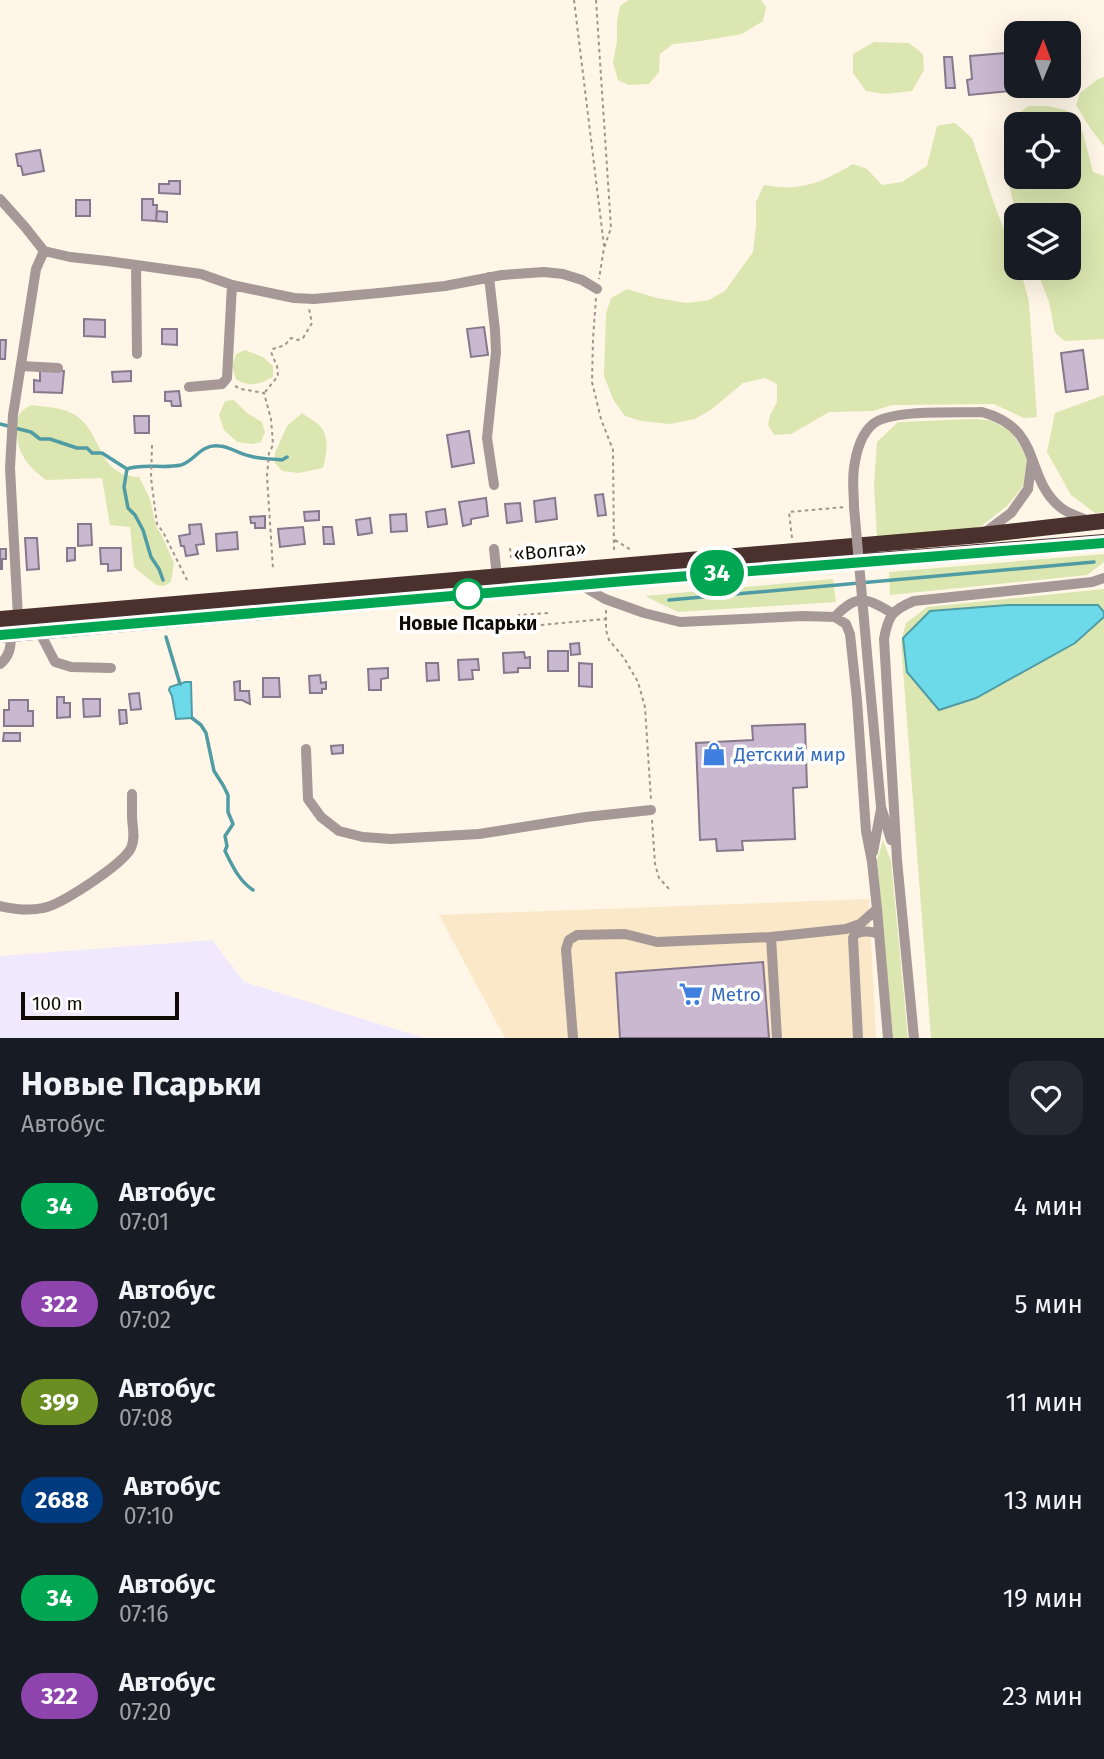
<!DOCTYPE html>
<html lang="ru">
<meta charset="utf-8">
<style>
:root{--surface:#171b24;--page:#242831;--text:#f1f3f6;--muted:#9ea1a6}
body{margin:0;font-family:"Fira Sans",sans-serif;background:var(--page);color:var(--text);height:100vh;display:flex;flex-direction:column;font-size:26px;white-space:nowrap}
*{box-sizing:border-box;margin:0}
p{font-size:23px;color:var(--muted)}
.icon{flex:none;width:38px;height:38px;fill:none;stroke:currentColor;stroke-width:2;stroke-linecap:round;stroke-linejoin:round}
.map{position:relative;height:1038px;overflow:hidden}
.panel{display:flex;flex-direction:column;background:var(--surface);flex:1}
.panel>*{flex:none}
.badge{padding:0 14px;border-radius:23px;font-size:24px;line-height:46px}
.needle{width:46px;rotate:1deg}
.fabs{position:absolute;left:1004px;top:21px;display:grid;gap:14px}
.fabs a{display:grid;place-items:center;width:77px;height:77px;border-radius:14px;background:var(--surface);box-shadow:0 7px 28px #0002;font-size:35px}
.scale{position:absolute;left:21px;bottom:18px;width:158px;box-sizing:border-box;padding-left:7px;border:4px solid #100b04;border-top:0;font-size:19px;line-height:24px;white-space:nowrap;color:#100b04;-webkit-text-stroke:5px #fff;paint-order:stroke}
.map>.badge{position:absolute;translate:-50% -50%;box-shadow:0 0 0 4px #fff}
.round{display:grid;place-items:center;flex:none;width:74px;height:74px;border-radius:21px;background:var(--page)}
.head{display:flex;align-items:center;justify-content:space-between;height:119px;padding:0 21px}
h1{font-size:33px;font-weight:700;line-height:52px}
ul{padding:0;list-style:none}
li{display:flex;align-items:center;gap:21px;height:98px;padding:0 21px}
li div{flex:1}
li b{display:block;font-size:26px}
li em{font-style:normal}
li .badge{min-width:77px;font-weight:700;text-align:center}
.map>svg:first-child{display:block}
</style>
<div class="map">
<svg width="1104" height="1038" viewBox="0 0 1104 1038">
<rect width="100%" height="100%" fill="#fff6e7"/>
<!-- built -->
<path fill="#fbe8c8" d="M869 899 876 1038H505L439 915Z"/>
<!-- industrial -->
<path fill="#f0e9fe" d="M212 940 244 982 424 1038H0V956Z"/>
<!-- green -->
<path fill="#dbe6b0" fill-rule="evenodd" d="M629 0H761L766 7 763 21 742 34 701 41 673 44 660 54 659 72 649 84 629 85 618 80 613 63 617 41V22L620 6Z
M874 42 909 43 923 54 924 70 912 91 885 94 866 91 853 73V54Z
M1104 77V146L1090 128 1076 105 1080 93 1098 79Z
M1028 106H1047L1066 110 1083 133 1093 172 1104 176V339L1065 341 1055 333 1049 302 1036 268H1069V215H1017V217C1009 187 998 148 1016 118 1018 113 1024 110 1028 106ZM1017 124H1069V177H1017Z
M955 123 972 138 997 212 1017 260V268H1020L1029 302 1037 417 1024 418 994 404 892 405 873 411 829 412 791 434 774 435 768 425 770 415 777 402V384L765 378 743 383 712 409 695 419 670 424 641 421 625 416 613 399 604 376 606 314 611 298 627 289 657 298 687 303 709 300 725 291 753 252 756 225V202L764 185C800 192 822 183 853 164L867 169 882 185 902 182 927 166 937 126Z
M245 350 263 357 273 366V377C260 384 249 388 236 379L232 366 236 354Z
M1104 395V512L1095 513 1071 495 1047 452 1055 413Z
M234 400 247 413 262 422 265 432 261 442 253 444 237 442 224 430 219 415 225 401Z
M31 405C46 407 62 407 75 415 104 433 95 475 139 477L150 499 156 526 162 536 174 563 171 582 164 586 156 585 134 567 130 527 110 525 102 478 46 480C27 465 16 453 17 427 17 415 20 411 31 405Z
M302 413C307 417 317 422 321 427 330 439 326 456 323 468L299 473 282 471 275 463V453L287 426Z
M976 419 990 420 1012 432 1027 458 1023 486 1007 506 979 528 877 537 874 484 877 442 898 422Z
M1104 554V562L1087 575 890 595 889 572Z
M833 579 836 602 678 612 645 596Z
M1104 589V1038H931L901 642 906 623 927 607Z
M883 840 891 861 908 1038H893L877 861Z"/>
<!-- water -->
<path fill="#6cdae9" stroke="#509ca4" stroke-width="2" d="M1008 605H1098L1104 612V617L1075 643 976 698 939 710 907 672 903 638 930 611Z
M185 682H191L192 718 176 719 172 696 169 690 170 687Z"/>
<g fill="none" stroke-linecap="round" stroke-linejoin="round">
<!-- stream -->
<path stroke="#509ca4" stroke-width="3.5" d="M0 424 8 426
M15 428 31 432 40 439H50L77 448H87L92 453H102L127 469
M163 580 159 569 151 557 143 530 135 515 128 508 124 487 127 469C143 463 163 469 181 465 195 461 200 444 219 446 229 446 239 454 250 456 260 459 272 459 282 460L287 457
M669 600 1094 562
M166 637 180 684
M192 718 201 725 206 733 214 771 223 785 228 795V812L233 824 225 836 227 846 225 851C232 865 239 881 253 890"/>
</g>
<!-- building -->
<path fill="#c9b8cf" stroke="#87788d" stroke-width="2" d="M1017 52V86H1030V89L969 95 967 80 972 79 970 56Z
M944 57H952L955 88H946Z
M40 150 44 171 23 175 21 166H18L16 154Z
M169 181H180V194L159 193V184H169Z
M142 199H153V205H157L156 221 142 220Z
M76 200H90V216H76Z
M157 211 167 212V222L156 221Z
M84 319 105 320V337L84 336Z
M484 327 488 355 471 357 467 329Z
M162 329H177V345L162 344Z
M0 340H6L5 359H0Z
M1083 350 1088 389 1066 392 1061 353Z
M40 370 64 371 62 393 34 392V380L40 381Z
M131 371V381L113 382 112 372Z
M179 391 181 406H172L171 401H165V392Z
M134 416H149V433H135Z
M469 431 474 463 452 467 447 435Z
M603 494 606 515 598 516 595 495Z
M486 498 488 516 471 519V524L463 526 459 502Z
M555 498 557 519 536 522 534 501Z
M520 503 522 521 507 523 505 504Z
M445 509 447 524 428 527 426 512Z
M319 511V520L305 521 304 512Z
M406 514 407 531 391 532 390 515Z
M265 516V528H255V523H251L250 517Z
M370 518 372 533 358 535 356 520Z
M78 524H91L92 545 78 546Z
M201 524 204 544 196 545 198 554 186 556 184 546H181L179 536 190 534 189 525Z
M303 527 305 544 280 547 278 529Z
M323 527H332L334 544H324Z
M237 532 238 549 217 551 216 534Z
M25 538H37L39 569 27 570Z
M67 548H75V560L67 561Z
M100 548H121V570L108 571V564H101Z
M0 549H6V559H2V569H0Z
M579 643 580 654 571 655 570 644Z
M548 651H568V671H548Z
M524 652 525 658 530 657V668H518V672L504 673 503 653Z
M478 659 479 670H472L473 679 459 680 458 660Z
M426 663H438L439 680 427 681Z
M579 663 592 664V687L579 686Z
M388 668V678L381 679V690H369L368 669Z
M320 675 321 683 326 682V689H322V693H310L309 676Z
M263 678H279L280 697H263Z
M240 681V691H249L250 704 242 700H235L234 682Z
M139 693 141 709 131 710 129 694Z
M57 697H64V703H70V717L57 718Z
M83 699H100V716L84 717Z
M9 700H28V711H33V726H4V710H9Z
M119 710H126L127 723 120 724Z
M805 724 807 787 793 788 795 839 742 841 743 850 717 851 716 839 700 840 696 743 753 740 752 726Z
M4 733H20V741H3Z
M343 745V753L332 754 331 746Z
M763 962 769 1038H620L616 973Z"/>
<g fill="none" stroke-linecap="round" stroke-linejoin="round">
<!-- path -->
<path stroke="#9e968a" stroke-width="2" stroke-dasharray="3.5 3.5" stroke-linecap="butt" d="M574 0 604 246
M596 0 611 228 604 248 599 279
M596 298 593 339 592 382 601 419 613 450 614 552
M235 386 241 389 264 393 271 419 272 431 273 445 269 453 267 476 273 569
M265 392 278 376 277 366 271 352 273 349 285 345 291 338 298 340 303 338 312 323 309 309
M152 445 151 478 157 524 163 532 187 580
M792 538 789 512 845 507
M615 540 631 550
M510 548 511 557 543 554
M606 610V630L609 640 624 658 638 682 645 707 651 800
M548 613 519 615V627L605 619
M652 820 655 864 659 878 670 890"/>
<!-- minor -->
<path stroke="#a69896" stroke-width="10" d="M0 199 25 227 44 251 70 257 107 261 201 274 232 285 294 298 314 299 379 293 445 286 502 275 544 272 563 274 582 280 597 289
M136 265 137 354
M489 277 495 330 496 352 487 438 494 485
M22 366 58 368
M189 387 222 384 227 378 232 285
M854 507C854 494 852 481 854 468 856 453 861 434 873 424 891 409 957 413 982 412 1044 429 1023 476 1060 507 1068 514 1081 517 1090 522
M984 533 1011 513 1028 489 1032 459
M494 549 497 577
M579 584 605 599 644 613 680 622 803 616 835 617 846 624 850 634 857 700 866 831 872 862 877 909 888 1038
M18 617 10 468 13 415 36 269 44 251
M835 617C857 593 867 598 892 613
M39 631 55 662 71 667 111 668
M0 664C10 656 11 646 11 634
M871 698 881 807 891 840
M306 749 308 799 321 817 339 831 363 837 391 839 479 834 586 817 651 810
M873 852 881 809
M0 906C13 909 30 911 43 908 61 905 123 864 131 848 136 837 132 827 132 816 132 809 132 801 132 794
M573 1038 566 949 569 940 577 935 625 934 657 942 771 937
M777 1038 771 937 846 929 860 924 877 909
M858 1038 853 938 855 934C863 930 871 931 879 934
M914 1038 897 860 884 639C888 616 892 610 914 601L1092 582 1104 578"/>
<!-- highway -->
<path stroke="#4a312d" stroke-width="16" d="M0 619 981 535 1104 521
M0 635 579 584 1104 542"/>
<!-- minor-bridge -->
<path stroke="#a69896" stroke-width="10" d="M854 507 871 698"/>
</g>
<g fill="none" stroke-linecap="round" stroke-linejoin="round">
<!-- line casing -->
<g stroke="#fff" stroke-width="16">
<path id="line" d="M0 635 625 581 1104 543"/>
</g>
<!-- line -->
<use href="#line" stroke="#00a651" stroke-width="10"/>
</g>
<!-- icons -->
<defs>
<g id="shop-bare" transform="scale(1.89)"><path d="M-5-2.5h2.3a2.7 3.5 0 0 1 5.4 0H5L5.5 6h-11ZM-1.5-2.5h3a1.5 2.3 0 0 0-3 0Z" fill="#3f7fe0" stroke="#fff" stroke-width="2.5" paint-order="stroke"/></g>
<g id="supermarket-bare" transform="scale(1.89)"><path d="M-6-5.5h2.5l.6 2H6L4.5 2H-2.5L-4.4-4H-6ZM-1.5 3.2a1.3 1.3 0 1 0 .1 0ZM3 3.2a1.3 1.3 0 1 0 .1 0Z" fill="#3f7fe0" stroke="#fff" stroke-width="2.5" paint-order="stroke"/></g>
</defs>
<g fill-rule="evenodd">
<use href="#shop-bare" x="714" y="754"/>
<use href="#supermarket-bare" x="691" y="994"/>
</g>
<!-- markers -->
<circle fill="#fff" stroke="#00a651" stroke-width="3.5" cx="468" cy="594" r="14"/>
<g text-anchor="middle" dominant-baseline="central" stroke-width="7" stroke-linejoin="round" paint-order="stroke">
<!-- street labels -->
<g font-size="19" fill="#100b04" stroke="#fff">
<text transform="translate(550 551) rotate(-5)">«Волга»</text>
</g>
<!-- stop labels -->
<g font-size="19" font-weight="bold" fill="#100b04" stroke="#fff">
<text x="468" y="623">Новые Псарьки</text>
</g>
<!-- shop labels -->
<g font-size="19" fill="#366cbe" stroke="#fff" text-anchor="start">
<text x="734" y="754">Детский мир</text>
<text x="711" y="994">Metro</text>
</g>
</g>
</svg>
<div class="fabs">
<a><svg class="needle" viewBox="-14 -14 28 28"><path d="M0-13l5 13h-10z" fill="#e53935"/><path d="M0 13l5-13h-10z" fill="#9ea1a6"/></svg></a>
<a><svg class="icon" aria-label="locate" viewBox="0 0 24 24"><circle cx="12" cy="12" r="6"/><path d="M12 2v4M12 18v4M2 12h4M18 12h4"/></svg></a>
<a><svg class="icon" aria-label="layers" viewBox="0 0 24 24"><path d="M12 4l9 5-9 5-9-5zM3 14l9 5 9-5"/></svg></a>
</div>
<div class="scale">100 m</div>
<b class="badge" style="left:717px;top:573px;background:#00a651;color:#fff">34</b>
</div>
<section class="panel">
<div class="head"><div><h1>Новые Псарьки</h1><p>Автобус</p></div><a class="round"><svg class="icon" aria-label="heart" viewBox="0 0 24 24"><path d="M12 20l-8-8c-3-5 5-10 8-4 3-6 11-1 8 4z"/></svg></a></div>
<ul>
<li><span class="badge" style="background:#00a651;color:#fff">34</span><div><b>Автобус</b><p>07:01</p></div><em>4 мин</em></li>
<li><span class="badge" style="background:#8e44ad;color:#fff">322</span><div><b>Автобус</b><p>07:02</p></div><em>5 мин</em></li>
<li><span class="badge" style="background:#6b8e23;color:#fff">399</span><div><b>Автобус</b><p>07:08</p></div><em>11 мин</em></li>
<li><span class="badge" style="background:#003b80;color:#fff">2688</span><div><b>Автобус</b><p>07:10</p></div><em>13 мин</em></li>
<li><span class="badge" style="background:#00a651;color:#fff">34</span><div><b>Автобус</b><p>07:16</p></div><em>19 мин</em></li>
<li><span class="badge" style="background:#8e44ad;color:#fff">322</span><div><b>Автобус</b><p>07:20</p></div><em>23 мин</em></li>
</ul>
</section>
